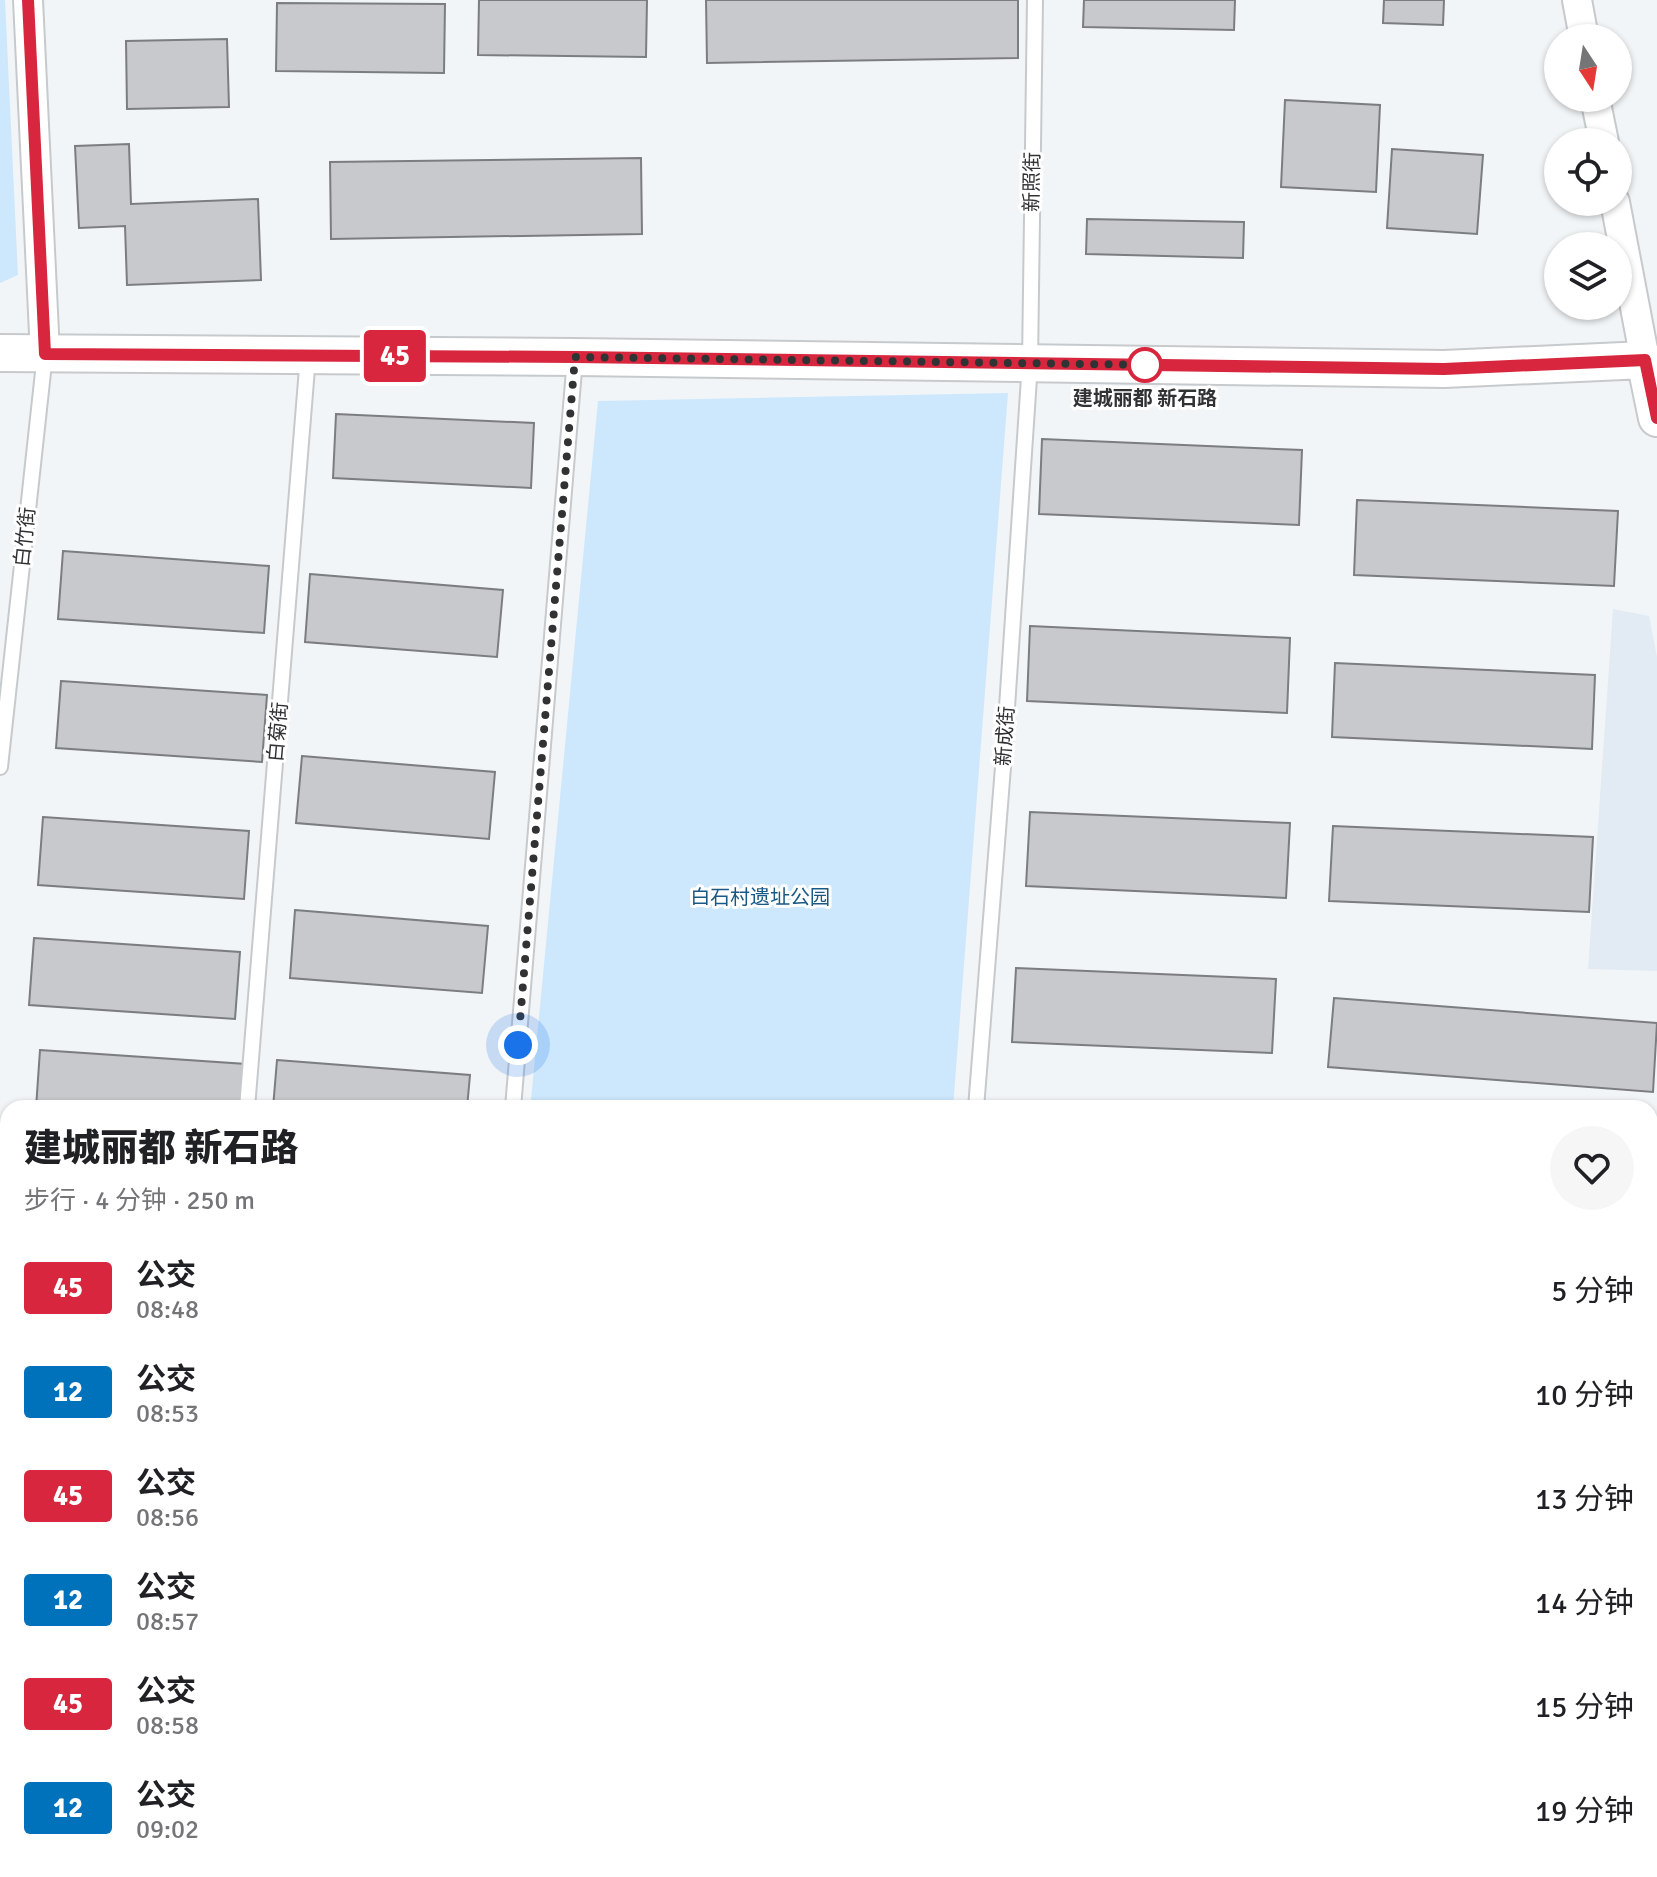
<!DOCTYPE html>
<html lang="zh">
<meta charset="utf-8">
<style>
:root{--surface:#fff;--page:#f6f6f6;--text:#202124;--muted:#757577}
body{margin:0;font-family:Signika,"Noto Sans SC",sans-serif;background:var(--page);color:var(--text);height:100vh;display:flex;flex-direction:column;font-size:30px;white-space:nowrap}
*{box-sizing:border-box;margin:0}
p{font-size:26px;color:var(--muted)}
.icon{flex:none;width:44px;height:44px;fill:none;stroke:currentColor;stroke-width:2;stroke-linecap:round;stroke-linejoin:round}
.map{position:relative;flex:1;overflow:hidden}
.panel{position:absolute;left:0px;top:1100px;width:1658px;height:778px;display:flex;flex-direction:column;background:var(--surface);border-radius:24px 24px 0 0;box-shadow:0 2px 6px #0004}
.panel>*{flex:none}
.badge{padding:0 16px;border-radius:6px;font-size:28px;line-height:52px}
.needle{width:52px;rotate:168deg}
.fabs{position:absolute;left:1544px;top:24px;display:grid;gap:16px}
.fabs a{display:grid;place-items:center;width:88px;height:88px;border-radius:50%;background:var(--surface);box-shadow:0 2px 6px #0004;font-size:40px}
.you{position:absolute;width:40px;height:40px;margin:-20px;border:6px solid #fff;border-radius:50%;background:#1a73e8;box-shadow:0 0 0 12px #1a73e833}
.map>.badge{position:absolute;translate:-50% -50%;box-shadow:0 0 0 4px #fff}
.round{display:grid;place-items:center;flex:none;width:84px;height:84px;border-radius:42px;background:var(--page)}
.head{display:flex;align-items:center;justify-content:space-between;height:136px;padding:0 24px}
h1{font-size:38px;font-weight:800;line-height:60px}
ul{padding:0;list-style:none}
li{display:flex;align-items:center;gap:24px;height:104px;padding:0 24px}
li div{flex:1}
li b{display:block;font-size:30px}
li em{font-style:normal}
li .badge{min-width:88px;font-weight:700;text-align:center}
.map>svg:first-child{display:block}
</style>
<div class="map">
<svg width="1657" height="1877" viewBox="0 0 1657 1877">
<rect width="100%" height="100%" fill="#f2f5f7"/>
<!-- built -->
<path fill="#e2ebf3" d="M1613 609 1649 616 1657 657V971L1588 969Z"/>
<!-- green -->
<path fill="#cde8fd" d="M0 0H5L18 275 0 283Z
M1008 393 953 1108H604L531 1100 598 401Z"/>
<!-- building -->
<path fill="#c7c9cc" stroke="#7b7d80" stroke-width="2" d="M479 0H647L646 57 478 55Z
M706 0H1018V58L707 63Z
M1084 0H1235L1234 30 1083 27Z
M1384 0H1444L1443 25 1383 23Z
M277 3 445 4 444 73 276 71Z
M227 39 229 107 127 109 126 41Z
M1285 100 1380 105 1376 192 1281 187Z
M129 144 131 204 258 199 261 280 127 285 125 226 79 228 75 146Z
M1392 149 1483 155 1477 234 1387 228Z
M641 158 642 234 331 239 330 162Z
M1087 219 1244 222 1243 258 1086 254Z
M336 414 534 423 531 488 333 478Z
M1042 439 1302 450 1299 525 1039 514Z
M1357 500 1618 511 1614 586 1354 575Z
M63 551 269 566 264 633 58 619Z
M310 574 503 590 497 657 305 642Z
M1030 626 1290 638 1287 713 1027 701Z
M1335 663 1595 675 1592 749 1332 737Z
M61 681 267 695 262 762 56 748Z
M302 756 495 772 489 839 296 823Z
M1030 812 1290 823 1286 898 1026 886Z
M43 817 249 831 244 899 38 885Z
M1333 826 1593 837 1589 912 1329 901Z
M295 910 488 926 482 993 290 978Z
M34 938 240 952 235 1019 29 1005Z
M1016 968 1276 979 1272 1053 1012 1042Z
M1334 998 1657 1023 1653 1092 1328 1067Z
M40 1050 246 1064 243 1108H36Z
M277 1060 470 1075 467 1108H273Z
M1650 1165 1657 1166V1231H1650Z
M6 1299H8V1367L1 1366Z
M1650 1347H1657V1430H1650Z
M0 1445H8V1513L0 1512Z
M1650 1498H1657V1576H1650Z
M0 1562 8 1563V1631L0 1630Z
M1650 1667H1657V1737L1650 1736Z
M0 1700H8V1768H0Z
M1650 1802H1657V1872L1627 1870H1650Z"/>
<g fill="none" stroke-linecap="round" stroke-linejoin="round">
<!-- service casing -->
<g stroke="#c7cacc" stroke-width="18">
<path id="service" d="M0 767 45 354
M247 1108 308 356
M513 1108 575 358
M976 1108 1003 767 1030 363 1035 0
M1650 1277 1657 1278
M448 1877 449 1870
M914 1877 915 1870"/>
</g>
<!-- minor casing -->
<g stroke="#c7cacc" stroke-width="32">
<path id="minor" d="M28 0 45 354
M1577 0 1584 38
M1595 98 1604 142
M1615 202 1645 360H1657"/>
</g>
<!-- tertiary casing -->
<g stroke="#c7cacc" stroke-width="40">
<path id="tertiary" d="M0 353 575 357 1444 369 1645 360 1657 418
M0 1860H8
M185 1870 318 1877"/>
</g>
<!-- service -->
<use href="#service" stroke="#fff" stroke-width="14"/>
<!-- minor -->
<use href="#minor" stroke="#fff" stroke-width="28"/>
<!-- tertiary -->
<use href="#tertiary" stroke="#fff" stroke-width="36"/>
</g>
<g fill="none" stroke-linecap="round" stroke-linejoin="round">
<!-- line casing -->
<g stroke="#fff" stroke-width="18">
<path id="line" d="M28 0 45 354 575 357 1444 369 1645 360 1657 418"/>
</g>
<!-- line -->
<use href="#line" stroke="#d7263d" stroke-width="12"/>
<!-- walk -->
<path stroke="#313233" stroke-width="8" stroke-dasharray="0 14.4" d="M518 1045 575 357 1157 365H1145"/>
</g>
<!-- markers -->
<circle fill="#fff" stroke="#d7263d" stroke-width="4" cx="1145" cy="365" r="16"/>
<g text-anchor="middle" dominant-baseline="central" stroke-width="6" stroke-linejoin="round" paint-order="stroke">
<!-- street labels -->
<g font-size="20" fill="#313233" stroke="#fff">
<text transform="translate(1032 182) rotate(-89)">新照街</text>
<text transform="translate(25 537) rotate(-84)">白竹街</text>
<text transform="translate(278 732) rotate(-85)">白菊街</text>
<text transform="translate(1005 736) rotate(-86)">新成街</text>
</g>
<!-- stop labels -->
<g font-size="20" font-weight="bold" fill="#313233" stroke="#fff">
<text x="1145" y="398">建城丽都 新石路</text>
</g>
<!-- park labels -->
<g font-size="20" fill="#195984" stroke="#fff">
<text x="760" y="897">白石村遗址公园</text>
</g>
</g>
</svg>
<div class="fabs">
<a><svg class="needle" viewBox="-14 -14 28 28"><path d="M0-13l5 13h-10z" fill="#e53935"/><path d="M0 13l5-13h-10z" fill="#757577"/></svg></a>
<a><svg class="icon" aria-label="locate" viewBox="0 0 24 24"><circle cx="12" cy="12" r="6"/><path d="M12 2v4M12 18v4M2 12h4M18 12h4"/></svg></a>
<a><svg class="icon" aria-label="layers" viewBox="0 0 24 24"><path d="M12 4l9 5-9 5-9-5zM3 14l9 5 9-5"/></svg></a>
</div>
<div class="you" style="left:518px;top:1045px"></div>
<b class="badge" style="left:395px;top:356px;background:#d7263d;color:#fff">45</b>
<section class="panel">
<div class="head"><div><h1>建城丽都 新石路</h1><p>步行 · 4 分钟 · 250 m</p></div><a class="round"><svg class="icon" aria-label="heart" viewBox="0 0 24 24"><path d="M12 20l-8-8c-3-5 5-10 8-4 3-6 11-1 8 4z"/></svg></a></div>
<ul>
<li><span class="badge" style="background:#d7263d;color:#fff">45</span><div><b>公交</b><p>08:48</p></div><em>5 分钟</em></li>
<li><span class="badge" style="background:#0072bc;color:#fff">12</span><div><b>公交</b><p>08:53</p></div><em>10 分钟</em></li>
<li><span class="badge" style="background:#d7263d;color:#fff">45</span><div><b>公交</b><p>08:56</p></div><em>13 分钟</em></li>
<li><span class="badge" style="background:#0072bc;color:#fff">12</span><div><b>公交</b><p>08:57</p></div><em>14 分钟</em></li>
<li><span class="badge" style="background:#d7263d;color:#fff">45</span><div><b>公交</b><p>08:58</p></div><em>15 分钟</em></li>
<li><span class="badge" style="background:#0072bc;color:#fff">12</span><div><b>公交</b><p>09:02</p></div><em>19 分钟</em></li>
</ul>
</section>
</div>
